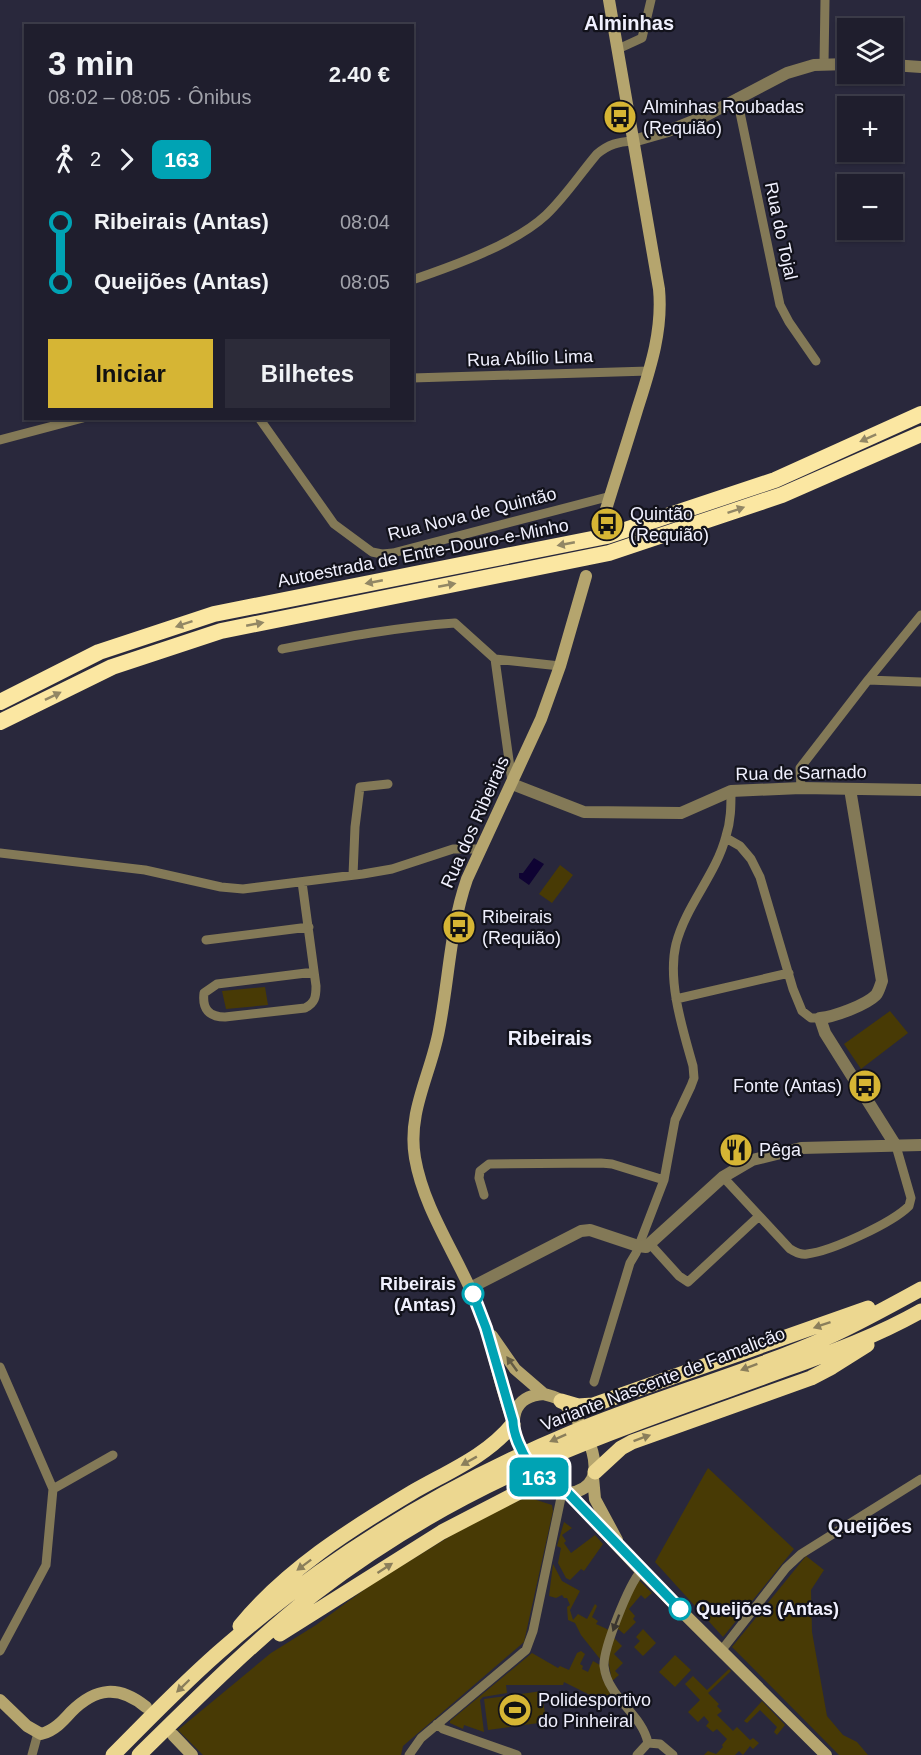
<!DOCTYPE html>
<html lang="pt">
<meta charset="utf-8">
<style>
:root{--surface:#1f1e2d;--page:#2c2b39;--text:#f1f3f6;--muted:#a1a2aa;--line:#3c3c49;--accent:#d6b534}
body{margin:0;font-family:Arial,sans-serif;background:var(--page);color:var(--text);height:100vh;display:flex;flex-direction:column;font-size:22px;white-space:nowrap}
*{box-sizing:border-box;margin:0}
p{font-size:20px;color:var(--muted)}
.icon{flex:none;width:33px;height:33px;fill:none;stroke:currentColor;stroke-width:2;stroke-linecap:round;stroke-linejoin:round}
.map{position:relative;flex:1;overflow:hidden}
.panel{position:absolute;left:24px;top:24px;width:390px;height:396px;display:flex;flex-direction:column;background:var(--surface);border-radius:0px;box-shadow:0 2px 4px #0004,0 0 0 2px var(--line)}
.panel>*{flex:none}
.badge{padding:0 12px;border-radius:9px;font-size:21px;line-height:39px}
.fabs{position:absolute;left:837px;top:18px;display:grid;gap:12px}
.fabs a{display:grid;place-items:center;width:66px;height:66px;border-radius:0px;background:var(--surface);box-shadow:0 2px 4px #0004,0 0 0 2px var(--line);font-size:30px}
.map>.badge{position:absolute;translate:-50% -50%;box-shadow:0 0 0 3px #fff}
.legs{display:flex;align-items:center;gap:9px;height:66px;padding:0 24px;font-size:20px}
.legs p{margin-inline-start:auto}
.headline{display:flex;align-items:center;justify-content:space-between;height:102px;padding:0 24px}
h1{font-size:33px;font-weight:700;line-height:45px}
.primary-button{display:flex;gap:12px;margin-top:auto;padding:12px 24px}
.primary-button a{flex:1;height:69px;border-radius:0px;background:var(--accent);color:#111;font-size:24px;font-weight:700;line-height:69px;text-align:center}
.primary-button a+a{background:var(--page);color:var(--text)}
ul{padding:0 24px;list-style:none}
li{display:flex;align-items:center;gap:21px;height:60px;font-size:22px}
li i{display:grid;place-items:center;width:9px;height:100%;margin:0 8px;background:currentColor}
li i::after{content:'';width:15px;height:15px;margin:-8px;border:4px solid;border-radius:50%;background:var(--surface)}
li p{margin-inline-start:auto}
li:first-child i{background:linear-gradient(#0000 50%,currentColor 0)}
li:last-child i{background:linear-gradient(currentColor 50%,#0000 0)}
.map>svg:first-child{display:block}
</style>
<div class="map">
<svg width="921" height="1755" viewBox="0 0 921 1755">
<rect width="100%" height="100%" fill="#29283c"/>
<!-- green -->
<path fill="#483a05" d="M560 865 573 875 552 903 539 894Z
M265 987 268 1005 226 1009 222 991Z
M890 1011 908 1033 861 1069 844 1044Z
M708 1468 794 1549 723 1637 655 1562Z
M527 1497 552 1505 553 1511 524 1642 403 1746 401 1755H203L178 1730 271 1653 316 1625 372 1584 475 1521Z
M564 1522 572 1528 562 1535 566 1541 564 1543 571 1553 595 1535 603 1544 584 1571 581 1569 570 1580 566 1578 558 1563 561 1548 557 1546Z
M806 1556 824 1570 811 1590 812 1632 827 1716 843 1735 857 1742 868 1755H839L732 1647Z
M553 1564 562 1581 580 1591 570 1610 573 1620 578 1614 587 1619 595 1604 597 1606 592 1617 598 1621 596 1624 611 1631 600 1659 581 1635 575 1623 568 1620 567 1607 570 1605 567 1598H564L562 1595 556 1598 549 1596Z
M637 1581H640L652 1593 645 1599 641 1595 629 1609 635 1616 633 1619 636 1622 624 1634 617 1628Z
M643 1629 656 1643 643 1656 634 1647 640 1641 636 1637Z
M614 1638 622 1646 614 1654 623 1663 615 1671 619 1675 612 1681 608 1660Z
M581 1651 585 1654 580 1664 583 1666 582 1669 588 1672 593 1661 600 1665 602 1678 615 1702 606 1703 564 1682 563 1685H506L507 1693 483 1697 480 1700 484 1732 464 1725 463 1729 450 1723V1721L532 1653 558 1668 560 1666 569 1670 577 1653Z
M675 1655 691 1670 675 1687 659 1672Z
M729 1669 731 1671 708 1693 719 1704 717 1706 722 1711 717 1715 733 1731 737 1727 750 1740 753 1738 759 1743 753 1749 750 1746 743 1755 739 1751 735 1755H704L708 1751 716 1754 723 1747 722 1745 727 1739 717 1729 713 1732 706 1726 709 1722 704 1716 698 1722 688 1712 700 1700 685 1684 693 1676 707 1690Z
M542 1691 546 1722 488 1730 484 1699Z
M762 1701 785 1725 777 1735 774 1732 777 1727 760 1710 747 1723 744 1721Z"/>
<!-- water -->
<path fill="#0f0333" d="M534 858 544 864 529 885 519 878V873H523Z"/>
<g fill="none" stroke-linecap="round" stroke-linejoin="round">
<!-- minor -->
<path stroke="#837957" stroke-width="9" d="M618 49 642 38 651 0
M824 64 825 0
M737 98 780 305 789 322 816 361
M412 280C453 266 515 244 546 215 565 197 580 174 597 154 609 144 618 142 633 141
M412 378 649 371
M259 418 334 524 372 552 382 554 393 553 611 496
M0 440 83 418
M282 649C340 638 397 627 455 623L495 659 512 782
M495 659 560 666
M868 680 921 615
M801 788 800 768 868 680 921 682
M726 838 740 846 751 859 760 877 793 989 802 1011 811 1018H820
M0 853 145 870 221 887 243 889 363 874 392 869 453 849H482
M353 875 355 827 360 787 388 784
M302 882 316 986C316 997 315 1003 305 1008L225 1017C209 1017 202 1009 204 993L217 984 314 972
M206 940 309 927
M676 999 789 973
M723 1177 790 1249C796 1252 800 1255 807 1254 832 1251 892 1223 909 1206L911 1198 896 1146
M484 1195 479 1178 480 1171 489 1164 601 1163 612 1164 664 1180
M650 1244 679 1276 688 1282 758 1217
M0 1367 53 1489 46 1565 0 1651
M594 1382 630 1263 636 1253 664 1180 675 1120 691 1086 694 1078 693 1066C683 1030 667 982 676 944 686 905 716 875 726 836 731 821 731 806 731 791
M53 1489 113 1455
M641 1571C629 1584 603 1649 604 1666 605 1674 608 1682 612 1688 623 1707 643 1720 648 1743
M721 1651 786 1568 801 1554 921 1479
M437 1724 443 1729 517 1755
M648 1743 660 1744 673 1755
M32 1755 38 1733
M409 1755 421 1738 526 1650 533 1631 562 1493
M637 1755 648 1743"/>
<!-- tertiary -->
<path stroke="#837957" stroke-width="12" d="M892 65 921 67
M633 141 668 131 703 117 787 73 814 65 848 64
M512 784 584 812 681 813 731 791 801 788 921 790
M850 789 882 981C880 986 879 991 876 995 866 1005 834 1017 820 1018L825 1033 896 1146
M470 1288 581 1231 590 1230 638 1246 646 1247 723 1177 752 1160 801 1148 921 1145"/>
<!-- secondary -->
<path stroke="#b5a56e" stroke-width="12" d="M600 529C612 489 625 450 637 410 650 369 663 331 659 289L609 0
M492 1336 515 1369 544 1394
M544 1394C550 1396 557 1397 561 1401 584 1420 619 1487 569 1493 537 1497 478 1398 544 1394Z
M513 1421C498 1383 493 1342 477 1304 457 1255 424 1210 415 1158 407 1112 431 1074 439 1030 449 979 450 928 467 879L541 719 560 666 586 576
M593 1477 595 1499 617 1540
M568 1493 641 1571 826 1755
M0 1700 27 1726 41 1734C54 1731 63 1721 71 1712 96 1687 119 1685 146 1707
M173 1735 192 1755"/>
<!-- trunk -->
<path stroke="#ecd790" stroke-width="15" d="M561 1401 578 1406 593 1405 868 1308
M595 1472 621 1448 632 1442 811 1378 832 1367 867 1345
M240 1626C286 1570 349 1530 411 1493 447 1472 486 1457 513 1424
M280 1634 442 1532 521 1491 550 1489
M113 1755C150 1718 186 1680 226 1646 328 1557 446 1485 571 1433 657 1397 748 1373 833 1335 863 1321 892 1305 921 1289
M139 1755C194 1701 254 1641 314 1594 382 1542 460 1496 539 1462 611 1431 686 1405 761 1378 815 1358 870 1340 921 1311"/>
<!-- motorway -->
<path stroke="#fbe7a2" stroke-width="16" d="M0 702 99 652 214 614 607 536 775 480 921 414
M0 722 112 667 221 631 609 553 782 495 921 434"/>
</g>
<!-- one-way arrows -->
<defs><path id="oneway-solid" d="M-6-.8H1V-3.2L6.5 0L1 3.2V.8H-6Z" transform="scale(1.5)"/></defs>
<g fill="#928765">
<use href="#oneway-solid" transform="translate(868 438) rotate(156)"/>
<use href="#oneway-solid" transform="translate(736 510) rotate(-19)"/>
<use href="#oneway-solid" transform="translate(566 544) rotate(169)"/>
<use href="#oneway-solid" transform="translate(374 582) rotate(169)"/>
<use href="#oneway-solid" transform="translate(447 585) rotate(-11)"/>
<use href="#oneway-solid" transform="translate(184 624) rotate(161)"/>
<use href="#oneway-solid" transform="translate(255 624) rotate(-11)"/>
<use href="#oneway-solid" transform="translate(53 696) rotate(-26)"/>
</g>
<g fill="#8a7e5b">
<use href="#oneway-solid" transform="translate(822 1325) rotate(161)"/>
<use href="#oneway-solid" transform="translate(749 1367) rotate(159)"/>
<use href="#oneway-solid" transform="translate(558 1438) rotate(156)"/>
<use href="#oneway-solid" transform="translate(642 1438) rotate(-20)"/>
<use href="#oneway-solid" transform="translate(469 1461) rotate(151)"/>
<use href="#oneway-solid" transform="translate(304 1565) rotate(143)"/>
<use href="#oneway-solid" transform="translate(385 1568) rotate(-33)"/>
<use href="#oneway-solid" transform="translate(183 1686) rotate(136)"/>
</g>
<use fill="#645c44" href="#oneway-solid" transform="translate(512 1364) rotate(-126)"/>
<use fill="#3a3630" href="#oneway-solid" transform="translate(616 1623) rotate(111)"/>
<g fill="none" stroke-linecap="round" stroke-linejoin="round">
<!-- line-1 casing -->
<g stroke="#fff" stroke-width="14">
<path id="line-1" d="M473 1294 486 1328 513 1421C513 1444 542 1494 568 1493L680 1609"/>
</g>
<!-- line-1 -->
<use href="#line-1" stroke="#00a3b4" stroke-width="9"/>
</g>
<!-- icons -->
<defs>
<g id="bus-disc" transform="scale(1.725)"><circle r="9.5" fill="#d6b534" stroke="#12121b"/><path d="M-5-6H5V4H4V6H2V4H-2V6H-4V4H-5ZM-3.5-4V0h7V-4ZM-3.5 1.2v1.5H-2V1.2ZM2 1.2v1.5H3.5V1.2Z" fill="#111"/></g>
<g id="restaurant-disc" transform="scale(1.725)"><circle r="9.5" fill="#d6b534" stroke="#12121b"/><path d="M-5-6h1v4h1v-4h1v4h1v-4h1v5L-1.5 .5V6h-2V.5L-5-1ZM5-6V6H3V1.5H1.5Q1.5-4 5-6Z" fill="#111"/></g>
<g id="stadium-disc" transform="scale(1.725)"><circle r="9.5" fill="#d6b534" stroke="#12121b"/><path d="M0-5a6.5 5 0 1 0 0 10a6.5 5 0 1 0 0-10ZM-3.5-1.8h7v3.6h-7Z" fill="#111"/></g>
</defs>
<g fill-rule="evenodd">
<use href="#bus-disc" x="620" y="117"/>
<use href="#bus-disc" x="607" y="524"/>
<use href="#bus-disc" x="459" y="927"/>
<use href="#bus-disc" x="865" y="1086"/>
<use href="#restaurant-disc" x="736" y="1150"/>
<use href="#stadium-disc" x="515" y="1710"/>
</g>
<!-- markers -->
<g fill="#fff" stroke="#00a3b4" stroke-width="3">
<circle cx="473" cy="1294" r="10"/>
<circle cx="680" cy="1609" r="10"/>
</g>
<g text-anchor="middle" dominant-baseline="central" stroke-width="4.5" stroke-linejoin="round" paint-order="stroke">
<!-- poi labels -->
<g font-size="18" fill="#f0f0fe" stroke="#12121b" text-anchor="start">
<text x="643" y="107">Alminhas Roubadas<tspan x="643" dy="21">(Requião)</tspan></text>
<text x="630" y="514">Quintão<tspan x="630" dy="21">(Requião)</tspan></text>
<text x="482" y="917">Ribeirais<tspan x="482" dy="21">(Requião)</tspan></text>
<text x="842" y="1086" text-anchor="end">Fonte (Antas)</text>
<text x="759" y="1150">Pêga</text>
<text x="538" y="1700">Polidesportivo<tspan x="538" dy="21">do Pinheiral</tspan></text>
</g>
<!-- street labels -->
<g font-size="18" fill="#f0f0fe" stroke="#12121b">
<text transform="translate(781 231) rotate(78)">Rua do Tojal</text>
<text transform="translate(530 358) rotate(-2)">Rua Abílio Lima</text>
<text transform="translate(472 514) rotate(-14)">Rua Nova de Quintão</text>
<text transform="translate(423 553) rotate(-11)">Autoestrada de Entre-Douro-e-Minho</text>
<text transform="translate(801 773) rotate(-1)">Rua de Sarnado</text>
<text transform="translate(475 822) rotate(-66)">Rua dos Ribeirais</text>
<text transform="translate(663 1379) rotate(-21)">Variante Nascente de Famalicão</text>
</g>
<!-- stop labels -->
<g font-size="18" font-weight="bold" fill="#f0f0fe" stroke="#12121b" text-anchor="end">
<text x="456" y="1284">Ribeirais<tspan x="456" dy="21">(Antas)</tspan></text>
<text x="696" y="1609" text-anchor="start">Queijões (Antas)</text>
</g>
<!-- neighbourhood labels -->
<g font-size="20" font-weight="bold" fill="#f0f0fe" stroke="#12121b">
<text x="629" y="23">Alminhas</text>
<text x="550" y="1038">Ribeirais</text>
<text x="870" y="1526">Queijões</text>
</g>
</g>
</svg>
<div class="fabs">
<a><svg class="icon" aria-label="layers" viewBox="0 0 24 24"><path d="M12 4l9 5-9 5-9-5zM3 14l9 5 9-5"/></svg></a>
<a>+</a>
<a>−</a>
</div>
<b class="badge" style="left:539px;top:1477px;background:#00a3b4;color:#fff">163</b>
<section class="panel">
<div class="headline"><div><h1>3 min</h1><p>08:02 – 08:05 · Ônibus</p></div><b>2.40 €</b></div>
<div class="legs"><svg class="icon" aria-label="walk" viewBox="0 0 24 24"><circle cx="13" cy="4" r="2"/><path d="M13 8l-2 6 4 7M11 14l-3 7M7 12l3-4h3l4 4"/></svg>2<svg class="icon" aria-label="forward" viewBox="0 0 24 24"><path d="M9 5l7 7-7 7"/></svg><b class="badge" style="background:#00a3b4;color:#fff">163</b></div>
<ul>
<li><i style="color:#00a3b4"></i><b>Ribeirais (Antas)</b><p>08:04</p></li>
<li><i style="color:#00a3b4"></i><b>Queijões (Antas)</b><p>08:05</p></li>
</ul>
<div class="primary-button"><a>Iniciar</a><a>Bilhetes</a></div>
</section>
</div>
